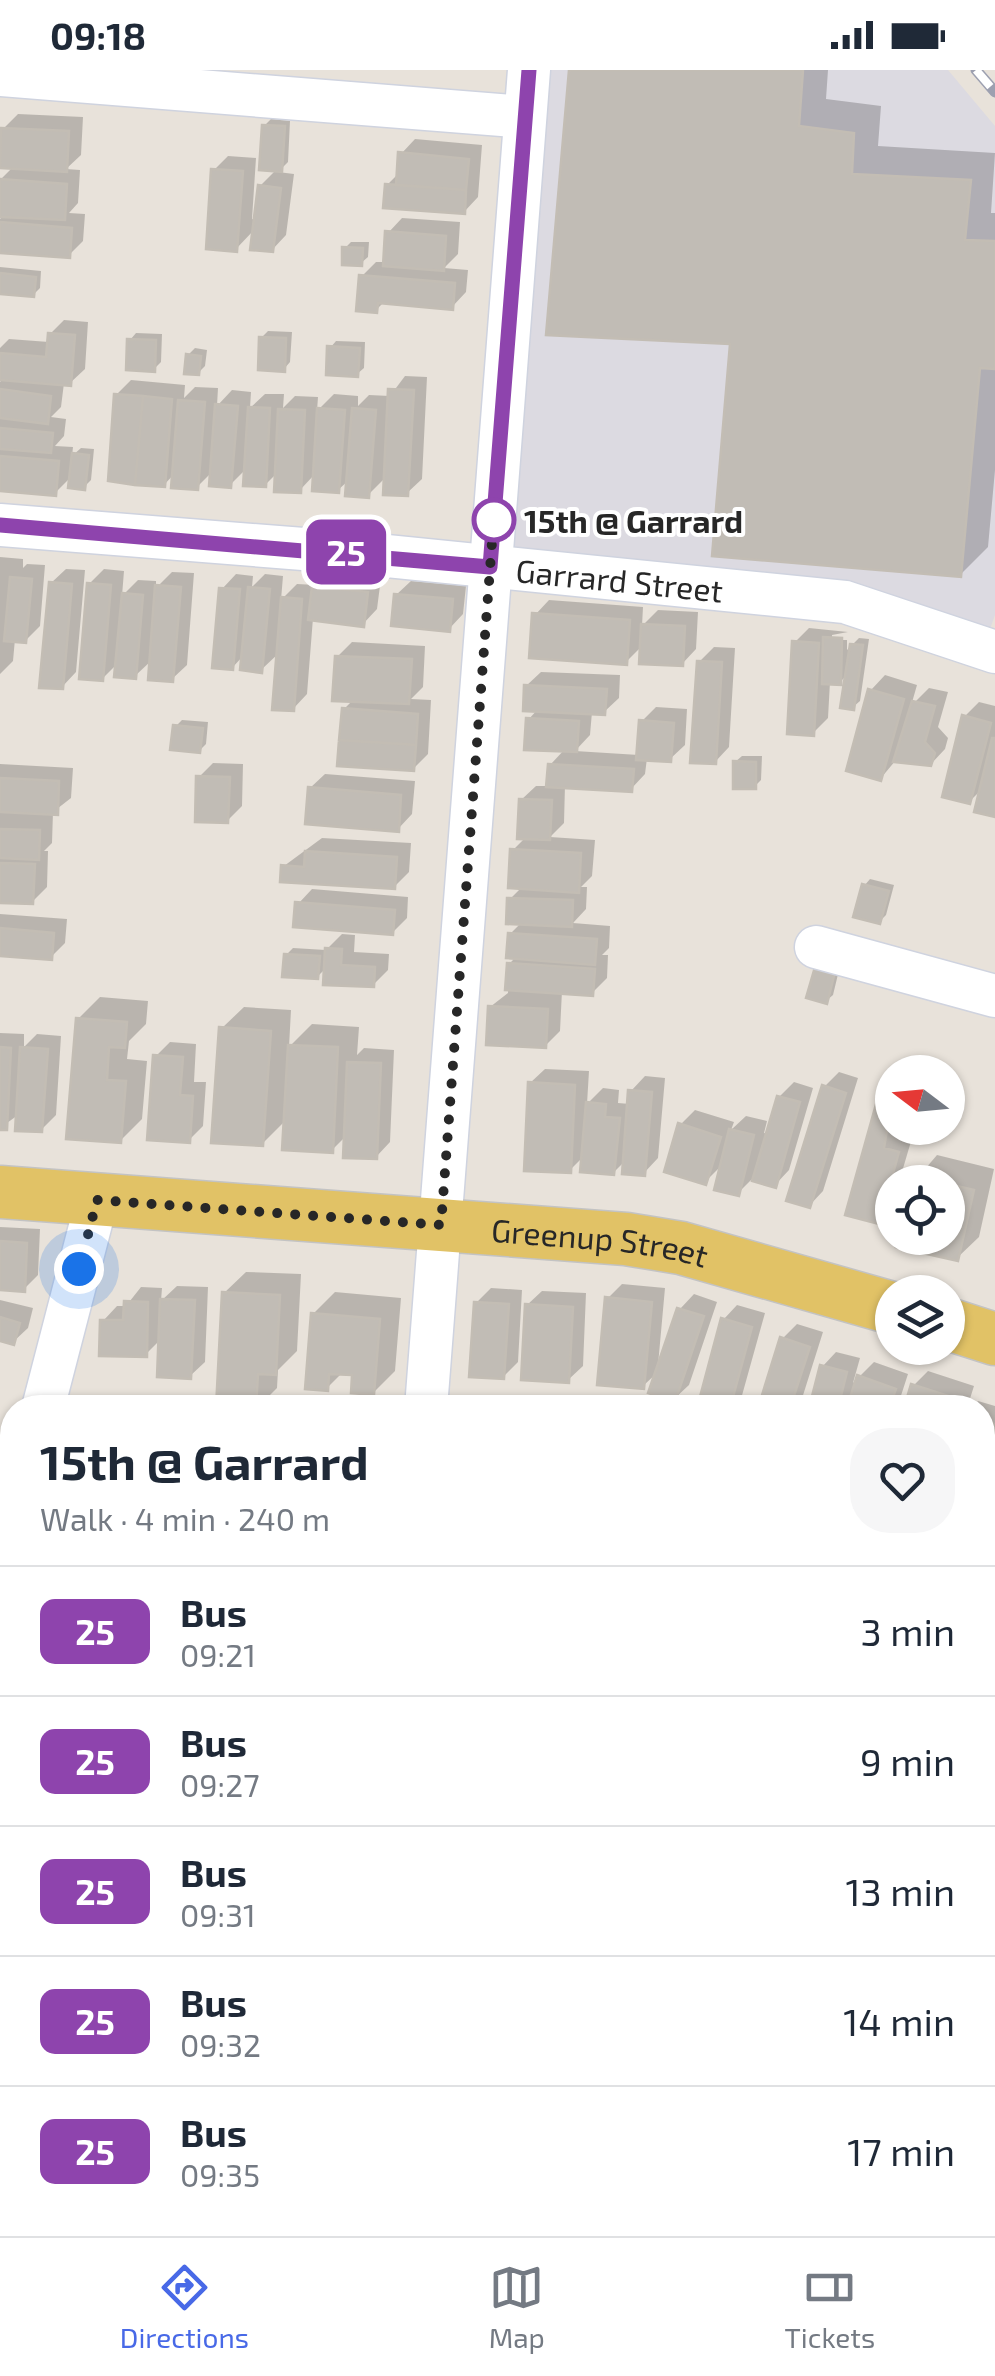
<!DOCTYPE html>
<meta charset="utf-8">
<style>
:root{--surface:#fff;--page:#f6f6f7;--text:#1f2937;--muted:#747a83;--line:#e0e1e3;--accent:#4869e7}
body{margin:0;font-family:"Exo 2",sans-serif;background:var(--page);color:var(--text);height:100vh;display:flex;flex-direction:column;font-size:38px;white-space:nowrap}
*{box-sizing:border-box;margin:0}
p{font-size:32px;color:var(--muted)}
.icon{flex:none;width:55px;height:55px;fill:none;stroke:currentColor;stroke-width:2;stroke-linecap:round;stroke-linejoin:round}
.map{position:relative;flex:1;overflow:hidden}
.panel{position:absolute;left:0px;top:1325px;width:995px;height:842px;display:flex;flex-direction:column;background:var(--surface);border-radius:40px 40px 0 0;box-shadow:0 2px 8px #0004}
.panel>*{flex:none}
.badge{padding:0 20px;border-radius:15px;font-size:35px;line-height:65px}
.needle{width:65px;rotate:286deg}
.controls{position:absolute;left:875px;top:985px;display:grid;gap:20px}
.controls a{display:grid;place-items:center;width:90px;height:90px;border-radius:50%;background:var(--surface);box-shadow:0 2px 8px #0004;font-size:50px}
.you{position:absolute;width:50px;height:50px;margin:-25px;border:8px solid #fff;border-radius:50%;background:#1a73e8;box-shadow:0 0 0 15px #1a73e833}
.map>.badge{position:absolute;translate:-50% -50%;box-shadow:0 0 0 5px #fff}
.round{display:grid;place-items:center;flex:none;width:105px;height:105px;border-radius:40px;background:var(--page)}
.summary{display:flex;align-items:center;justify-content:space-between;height:170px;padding:0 40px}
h1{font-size:48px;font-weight:700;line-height:75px}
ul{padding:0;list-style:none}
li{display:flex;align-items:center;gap:30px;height:130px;padding:0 40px;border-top:2px solid var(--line)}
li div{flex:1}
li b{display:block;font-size:38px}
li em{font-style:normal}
li .badge{min-width:110px;font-weight:700;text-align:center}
.status{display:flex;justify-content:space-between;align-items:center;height:70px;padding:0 50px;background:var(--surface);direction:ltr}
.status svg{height:28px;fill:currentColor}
.dock{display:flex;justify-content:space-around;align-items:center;height:140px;border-top:2px solid var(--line);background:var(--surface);font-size:28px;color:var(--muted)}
.dock a{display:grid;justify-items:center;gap:5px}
.dock .current{color:var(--accent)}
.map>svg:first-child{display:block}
</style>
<div class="status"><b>09:18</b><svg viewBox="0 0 49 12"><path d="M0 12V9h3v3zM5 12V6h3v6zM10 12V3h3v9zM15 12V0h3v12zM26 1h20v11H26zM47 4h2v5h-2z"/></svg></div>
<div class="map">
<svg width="995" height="2166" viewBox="0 0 995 2166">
<rect width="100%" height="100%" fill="#e8e2da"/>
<!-- industrial -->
<path fill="#dcdae1" d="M529 0H948L995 56V545L983 579 884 541 490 497Z"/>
<!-- shadow -->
<path fill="#0003" d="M571 0H828L826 29 881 36 878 76 995 83 991 143H995V400L988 477 960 505 733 272Z
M18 44 83 47 81 85 66 99 80 100 78 133 69 143 85 144 83 171 69 185 0 180V149L5 144H0V110L14 96 3 59Z
M271 49 290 51 288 92 278 102 294 104 286 165 272 180 254 160 236 179 214 100 228 86 256 88 252 149 256 150 260 116 277 99 264 56Z
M415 69 482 75 478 127 464 142 387 115 399 103 401 84Z
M402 148 460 152 458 184 444 198 468 200 466 222 452 237 385 231 376 240 362 206 376 192H385L388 163Z
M351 172H369L368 187 361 193 345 178Z
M0 197 41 201 40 218 33 225 0 221Z
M64 250 88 252 85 299 70 313H64L61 337 51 347 66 349 64 366 55 376 73 377 72 386 81 378 94 379 91 410 84 417 71 407 55 423 0 419V312L4 308 0 307V278L9 269 49 272 50 264Z
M268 261 292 262 290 292 284 299 261 268Z
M136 263 162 264 161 292 154 299 130 270Z
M336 271 365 272 364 298 357 304 330 278Z
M195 278 207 280 205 296 198 303 188 285Z
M405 306 427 307 422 409 407 423 386 407 368 425 349 410 338 420 315 404 300 420 278 402 265 415 247 398 230 415 212 402 197 417 175 403 164 415 116 325 131 310 185 315 184 328 195 317 218 318 217 336 232 320 251 322 250 338 265 324H284L283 338 295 326 318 327 317 341 334 324 358 326V336L369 325 390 326Z
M0 487 23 489V498L27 494 45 495 40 556 26 570 15 569 13 591 0 604Z
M66 499 85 500 76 602 62 617 51 513Z
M104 499 124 501 122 526 138 510 156 511V518L172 502 194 503 187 595 172 609 152 590 135 606 118 593 103 608 89 514Z
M328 503 381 508 377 539 363 554 313 548 307 624 293 639 279 583 261 600 244 585 232 598 222 519 236 504 253 506 252 517 265 504 283 506 281 530 297 514 316 515Z
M411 511 466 516 463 544 449 559 396 525Z
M549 530 643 537 642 556 658 540 698 542 696 579 682 594 642 576 626 592 535 545Z
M809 558 848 562 832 565V570H847V580L859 568 869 569 860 631 853 637 848 604 840 612H830L828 648 813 663 794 573Z
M352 572 425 576 423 617 411 629 431 630 428 684 413 699 344 639 354 629 337 587Z
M714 577 735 578 729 677 715 692 699 592Z
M541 602 620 605 619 628 604 642H592L590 665 575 681 639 685 642 651 656 637 687 639 685 675 670 689 647 688 645 704 631 719 565 715 564 753 550 767 595 770 592 806 581 817H587L586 839 573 853 610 856 609 878 602 885H608L607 908 592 923 562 921 560 961 545 976 490 937 508 923 509 894 517 886 510 864 522 852 510 829 522 817 513 780 526 767 521 730 536 716H549L550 695 565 679 528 650 538 639 526 616Z
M885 605 917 615 911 636 929 618 948 622 938 657 948 668 945 679 931 694 896 690 881 708 871 620Z
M979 632 995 636V744L982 719 970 731 964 647Z
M182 650 208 652 206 674 199 681 176 656Z
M742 686H762L761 710 754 717 735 692Z
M213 693 243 694 242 736 227 751 199 707Z
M0 694 73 698 71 728 53 742 52 773 44 781H48L47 817 32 832 0 831Z
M325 704 415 711 412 744 398 759 310 718Z
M322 768 411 773 409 802 394 817 284 796Z
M870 809 894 815 886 845 879 852 864 816Z
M312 819 408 827 407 848 392 863 298 834Z
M0 844 67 849 65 873 51 887 0 883Z
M342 864 355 865 354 882 389 884 388 900 373 915 327 897 317 907 286 885 293 878 326 880Z
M840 896 833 925 826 931 817 898Z
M100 927 148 931 146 954 129 971 127 989 147 991 142 1049 120 1071 78 949Z
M244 937 291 940 289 977 312 954 359 957 357 985 364 978 394 980 390 1072 376 1087 347 1065 332 1080 286 1050 262 1074 222 958Z
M0 963 24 964V977L37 964 61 966 56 1045 41 1060 18 1045 0 1058Z
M170 972 196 974 194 1012H206L203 1056 189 1070 155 987Z
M545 999 589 1001 587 1034 603 1018 619 1020 618 1033 630 1034 631 1021 645 1006 665 1008 658 1088 644 1103 625 1091 613 1103 583 1087 570 1100 530 1013Z
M839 1002 858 1008 823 1121 809 1136 824 1017Z
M794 1012 813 1018 789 1100 775 1115 753 1108 738 1123 723 1094 705 1112 680 1055 695 1040 734 1052 731 1060 746 1046 767 1051 764 1063 769 1064 779 1027Z
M892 1015V1058L912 1068 899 1112H892V1137L878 1151 880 1028Z
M937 1085 994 1099 979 1167 957 1188 899 1175 901 1168H948V1112H914Z
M0 1157 40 1159 38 1205 24 1219 0 1218Z
M246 1202 301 1204 297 1281 278 1300 277 1318 257 1338H218L224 1223Z
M622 1214 665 1218 658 1295 680 1239 694 1224 717 1232 689 1315 674 1329 659 1301 643 1316 607 1229Z
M177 1216 208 1217 205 1292 190 1306 161 1269 146 1284 103 1251 117 1236H126L141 1217 162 1218 161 1231Z
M491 1218 522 1220 518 1292 503 1307 476 1233Z
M542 1221 586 1223 583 1296 568 1310 527 1235Z
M335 1222 401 1228 395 1301 373 1323 355 1303 343 1302 327 1318 313 1244Z
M0 1230 33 1238 28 1258 13 1272 0 1269Z
M737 1235 765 1243 741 1329 733 1338H707L723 1250Z
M797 1254 823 1262 799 1338H760L783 1268Z
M836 1282 860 1288 853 1313 874 1292 908 1304 897 1338H812L822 1297Z
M928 1301 974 1316 967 1338H907L913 1316Z
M162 1325 209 1328V1338H149Z
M978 1331 995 1336V1389L990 1394 982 1392V1338H971Z
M995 1539 992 1729 995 1794 982 1793V1552L991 1553Z
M6 1621H12V1719L0 1718V1627Z
M0 1843H12V1964H1Z
M0 2023H12V2051L2 2061Z
M0 2067H12V2130L0 2129Z
M0 2135H4L0 2164Z
M199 2155H294L284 2165 295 2166H214L218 2161Z
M425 2155 499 2158 498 2166H414Z
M901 2155H950L949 2163 900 2166Z"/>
<!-- building -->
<path fill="#c1bcb5" stroke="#c3bdb4" stroke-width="2.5" d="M569 0H803L799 56 854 63 852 104 971 110 965 170 995 171V299L980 298 961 507 712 486 730 274 546 265Z
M262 55 285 56 282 102 259 100Z
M1 58 69 61 67 102 0 98Z
M398 82 469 89 466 120 396 115Z
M211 99 243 101 237 182 206 179Z
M0 109 67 114 65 150 0 147Z
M385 114 466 120 465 144 383 138Z
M258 115 281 118 273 182 250 180Z
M0 152 72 158 70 188 0 183Z
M385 161 446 166 444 201 383 196Z
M342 177 363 178 362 196 342 195Z
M0 203 36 207 34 227 0 224Z
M359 205 455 213 453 240 378 233 377 243 356 241Z
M48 263 75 265 71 316 0 310V283L46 287Z
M259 267 286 268 285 302 258 300Z
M127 269 156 270 155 302 126 300Z
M327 276 360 278 358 307 326 305Z
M186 284 201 286 199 305 184 304Z
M0 319 51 326 48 354 0 348Z
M388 319 414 320 408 426 383 425Z
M114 324 143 326 135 415 108 411Z
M143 326 172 329 165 417 135 415Z
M178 330 205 332 198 420 171 418Z
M215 334 238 336 231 418 209 416Z
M248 337 270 338 266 417 243 416Z
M317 338 345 340 339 423 312 421Z
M352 338 376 340 369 428 345 426Z
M278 339 305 340 301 423 274 422Z
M0 358 53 363 51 383 0 379Z
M72 383 89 385 85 420 68 418Z
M0 386 59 391 56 426 0 421Z
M10 507 32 509 26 573 4 571Z
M49 512 72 514 63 619 39 618Z
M87 513 111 515 103 611 79 609Z
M155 515 181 517 173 612 148 610Z
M312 516 368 522 364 557 308 550Z
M248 517 270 519 262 603 240 600Z
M219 518 240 519 233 600 212 598Z
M122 523 143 525 136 609 114 607Z
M394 524 453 529 450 562 391 556Z
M281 527 302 529 294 641 272 640Z
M532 543 630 550 627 595 529 588Z
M641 554 685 556 683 596 639 594Z
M823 567 842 568 841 615 822 614Z
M792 571 819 573 814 666 787 664Z
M850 574 863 575 854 640 840 638Z
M335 586 412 589 409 634 332 631Z
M697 591 722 592 716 694 690 693Z
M524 615 607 619 605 645 523 641Z
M868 619 904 629 881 711 846 701Z
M912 631 935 636 925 672 935 683 931 696 893 692Z
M342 638 418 644 416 675 339 670Z
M962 645 991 653 970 734 942 727Z
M526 648 579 651 577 682 524 680Z
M639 650 674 653 671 692 636 690Z
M173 655 203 658 200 683 170 680Z
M992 668H995V747L974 742Z
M339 670 416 675 414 701 337 696Z
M733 691 756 692V719H733Z
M548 694 634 699 632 722 546 717Z
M196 706 230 707 228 753 195 752Z
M0 708 59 711 58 745 0 742Z
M308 717 401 725 399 762 305 754Z
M519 729 552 730 550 770 517 769Z
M0 759 40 760 39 790 0 788Z
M510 779 581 783 579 823 508 818Z
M305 781 397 787 395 819 280 812 281 795 304 797Z
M0 793 35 794 33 834 0 833Z
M862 814 889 821 880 854 853 847Z
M507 828 573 830 572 857 506 854Z
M295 832 395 840 393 865 293 857Z
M0 858 54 863 52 890 0 886Z
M508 863 597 869 595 895 506 888Z
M325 878 342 879 341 895 375 897 374 917 323 915Z
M284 884 320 886 318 909 282 907Z
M507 893 595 899 593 926 505 920Z
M815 897 835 902 827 934 806 928Z
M488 936 548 939 546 978 486 975Z
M76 948 127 952 125 978 109 977 107 1010 126 1011 121 1073 66 1069Z
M219 957 271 961 263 1076 211 1073Z
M288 975 338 977 333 1083 282 1080Z
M0 977 11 978 7 1060H0Z
M20 977 48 979 42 1062 15 1061Z
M153 985 183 987 180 1025 193 1026 190 1073 147 1070Z
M347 992 381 993 377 1089 343 1088Z
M528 1012 575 1015 571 1103 524 1101Z
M822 1015 846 1023 810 1138 786 1131Z
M628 1020 652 1022 645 1106 622 1104Z
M777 1026 800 1032 776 1118 752 1111Z
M878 1027 892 1031 884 1078 899 1082 879 1154 845 1145Z
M586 1032 606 1034 605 1047 620 1048 614 1105 580 1102Z
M678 1053 721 1067 706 1115 664 1102Z
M729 1059 754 1065 739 1126 714 1120Z
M948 1114 974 1120 958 1191 896 1177 899 1168H948Z
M0 1171 27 1173 25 1222 0 1220Z
M222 1222 280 1225 276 1305 258 1304 256 1338H216Z
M605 1227 652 1232 644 1319 597 1315Z
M160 1229 195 1230 191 1309 157 1307Z
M124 1231 148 1232 147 1287 99 1286 100 1250H123Z
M474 1232 509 1234 504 1309 469 1307Z
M525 1234 573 1237 569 1313 521 1310Z
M677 1238 704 1246 675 1332 648 1323Z
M311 1243 380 1249 374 1325 351 1323 352 1305 329 1304 328 1321 305 1319Z
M0 1247 20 1253 14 1275 0 1271Z
M721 1248 752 1257 730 1338H697Z
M780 1267 810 1277 790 1338H758Z
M820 1295 847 1302 838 1338H809Z
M857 1305 896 1319 889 1338H847Z
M911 1314 961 1330 959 1338H904Z
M982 1350 995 1354 991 1397 982 1394Z
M986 1593 995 1594V1628L982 1626Z
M0 1635 12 1636V1722L0 1721Z
M982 1743 995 1744V1797L982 1796Z
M3 1864 12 1865V1966H0Z
M987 2081H995V2166H981Z
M0 2104H12V2132H0Z
M197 2155H286V2166L196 2163Z
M633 2155H677L676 2165 633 2162Z
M753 2155H791L790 2165 753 2163Z
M898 2155H937L936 2166H898Z"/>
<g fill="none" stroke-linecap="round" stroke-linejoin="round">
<!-- minor casing -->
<g stroke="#cfd3df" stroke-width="45">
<g id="minor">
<path d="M0 5 525 47"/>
<path id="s1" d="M0 455 367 484 845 532 995 582"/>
<path d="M816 877 995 926"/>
<path d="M43 1338 97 1130"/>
<path d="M426 1338 529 0"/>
<path d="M0 1499 12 1452"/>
<path d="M360 2166 361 2155"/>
</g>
</g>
<!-- major casing -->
<g stroke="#c3c3c3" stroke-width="55">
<g id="major">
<path id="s2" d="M0 1122 626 1169 681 1178 892 1238"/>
<path d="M948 1254 995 1269"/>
<path d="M0 1790 12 1791"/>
<path d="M982 1866 995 1867"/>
</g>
</g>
<!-- minor -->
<use href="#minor" stroke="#fff" stroke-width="42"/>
<!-- major -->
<use href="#major" stroke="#e1c266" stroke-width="52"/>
<!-- rail casing -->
<g stroke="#9da0b0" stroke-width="11">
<path id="rail" d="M976 0 995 22"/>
</g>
<!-- rail -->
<use href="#rail" stroke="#fff" stroke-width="8" stroke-dasharray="22" stroke-linecap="butt"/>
</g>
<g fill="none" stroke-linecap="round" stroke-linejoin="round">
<!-- line casing -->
<g stroke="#fff" stroke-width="22">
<path id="line" d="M0 455 490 497 529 0"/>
</g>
<!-- line -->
<use href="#line" stroke="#8e44ad" stroke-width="15"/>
<!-- walk -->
<path stroke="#272727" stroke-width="10" stroke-dasharray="0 18" d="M79 1199 97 1130 441 1155 495 432 494 450"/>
</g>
<!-- markers -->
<circle fill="#fff" stroke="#8e44ad" stroke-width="5" cx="494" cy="450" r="20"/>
<g text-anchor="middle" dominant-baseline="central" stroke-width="8" stroke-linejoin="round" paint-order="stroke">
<!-- stop labels -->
<g font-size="32" font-weight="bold" fill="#272727" stroke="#fff" text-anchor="start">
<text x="524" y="450">15th @ Garrard</text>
</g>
<!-- street labels -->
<g font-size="32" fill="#272727" stroke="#fff">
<text stroke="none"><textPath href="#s1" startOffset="622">Garrard Street</textPath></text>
<text stroke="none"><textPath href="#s2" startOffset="602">Greenup Street</textPath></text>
</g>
</g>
</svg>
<div class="controls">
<a><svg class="needle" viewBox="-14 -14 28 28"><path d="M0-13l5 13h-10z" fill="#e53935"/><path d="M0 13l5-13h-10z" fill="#747a83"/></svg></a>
<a><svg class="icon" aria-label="locate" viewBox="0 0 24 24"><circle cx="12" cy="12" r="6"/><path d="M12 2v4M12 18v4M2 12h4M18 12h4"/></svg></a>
<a><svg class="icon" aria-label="layers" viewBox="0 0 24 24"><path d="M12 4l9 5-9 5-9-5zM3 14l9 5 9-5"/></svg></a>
</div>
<div class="you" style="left:79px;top:1199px"></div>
<b class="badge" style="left:346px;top:482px;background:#8e44ad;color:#fff">25</b>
<section class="panel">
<div class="summary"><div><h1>15th @ Garrard</h1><p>Walk · 4 min · 240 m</p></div><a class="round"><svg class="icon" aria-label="heart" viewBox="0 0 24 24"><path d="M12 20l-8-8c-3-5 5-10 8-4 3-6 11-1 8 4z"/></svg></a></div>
<ul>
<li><span class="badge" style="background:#8e44ad;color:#fff">25</span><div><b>Bus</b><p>09:21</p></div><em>3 min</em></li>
<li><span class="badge" style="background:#8e44ad;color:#fff">25</span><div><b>Bus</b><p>09:27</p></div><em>9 min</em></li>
<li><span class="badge" style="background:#8e44ad;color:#fff">25</span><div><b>Bus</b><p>09:31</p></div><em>13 min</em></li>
<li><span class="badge" style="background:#8e44ad;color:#fff">25</span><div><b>Bus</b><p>09:32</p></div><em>14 min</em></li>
<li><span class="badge" style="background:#8e44ad;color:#fff">25</span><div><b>Bus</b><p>09:35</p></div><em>17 min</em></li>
</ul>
</section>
</div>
<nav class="dock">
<a class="current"><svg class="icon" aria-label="directions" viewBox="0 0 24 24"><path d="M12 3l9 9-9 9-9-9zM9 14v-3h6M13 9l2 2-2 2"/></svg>Directions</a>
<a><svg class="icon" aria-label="map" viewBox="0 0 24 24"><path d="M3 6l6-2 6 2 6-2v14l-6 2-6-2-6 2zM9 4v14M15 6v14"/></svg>Map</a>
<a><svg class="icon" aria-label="tickets" viewBox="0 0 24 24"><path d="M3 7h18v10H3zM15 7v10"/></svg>Tickets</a>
</nav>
